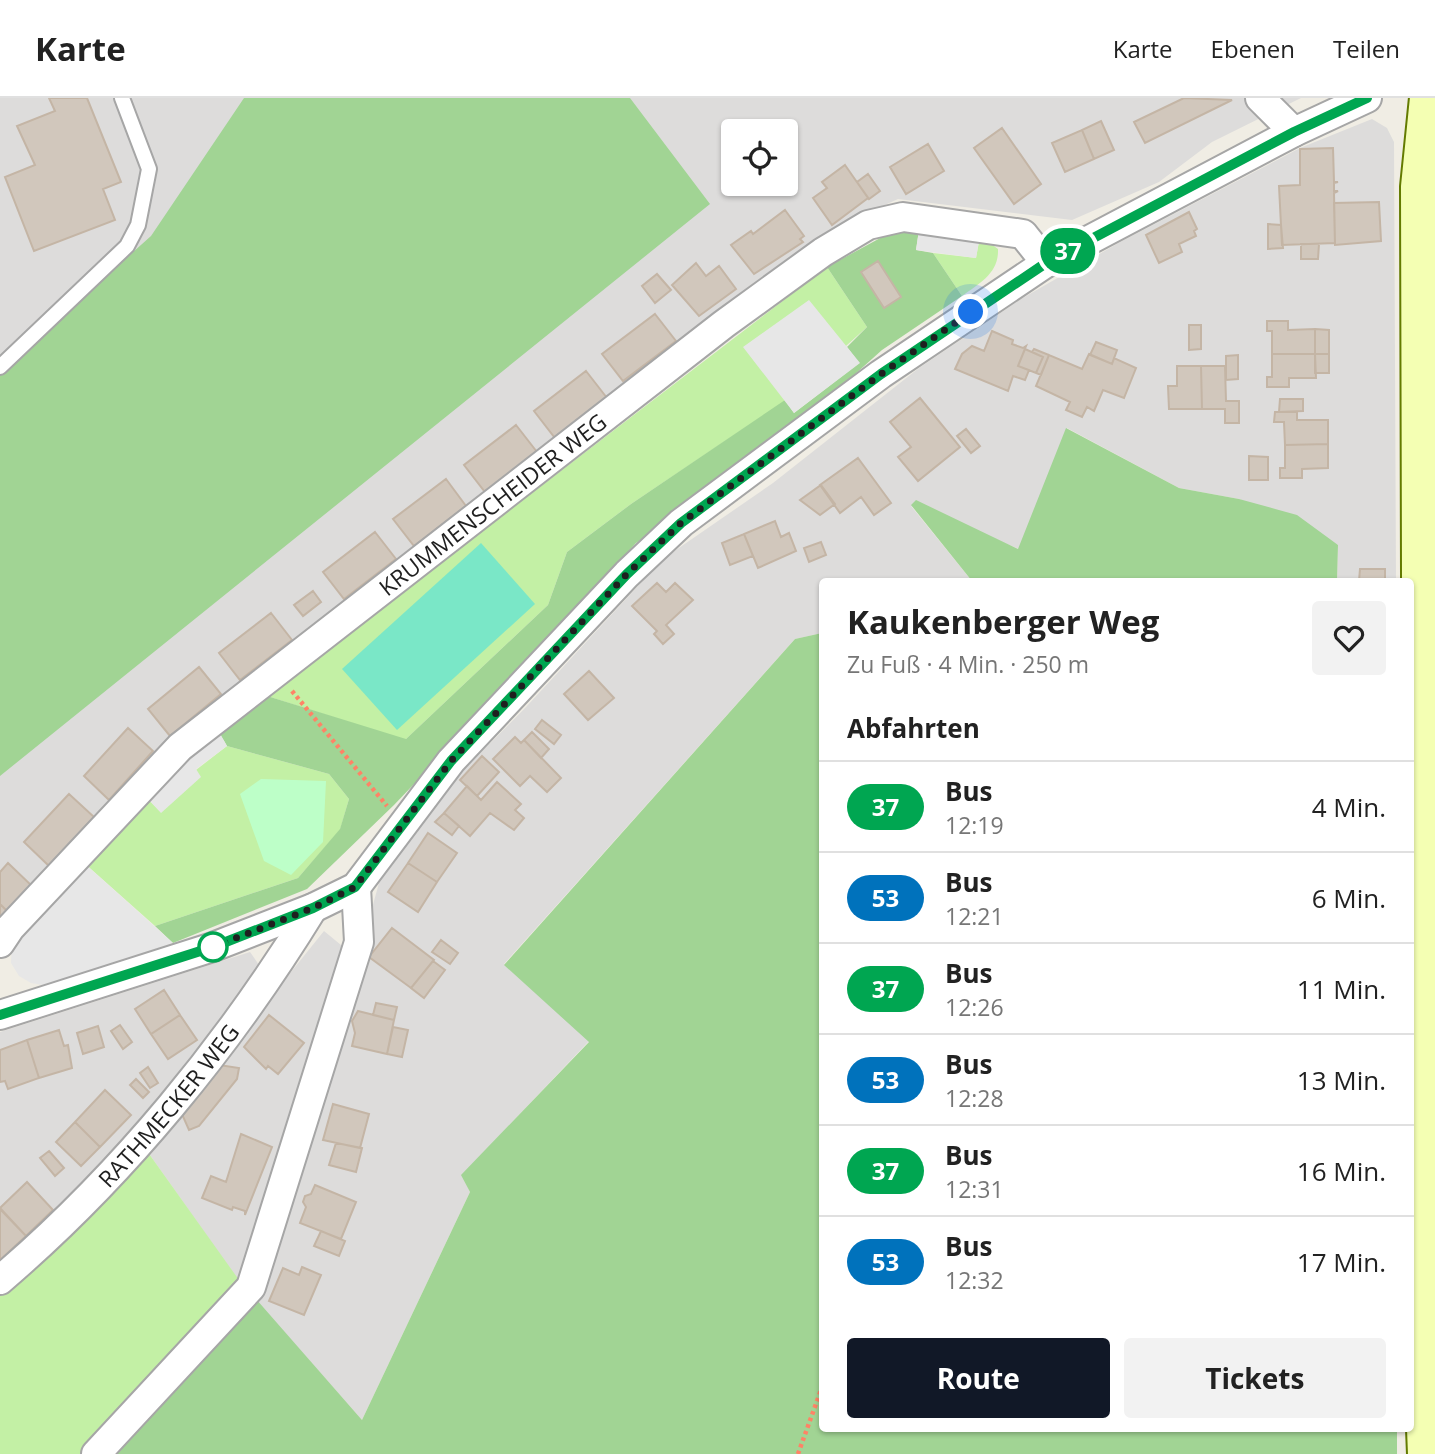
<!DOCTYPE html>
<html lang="de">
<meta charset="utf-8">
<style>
:root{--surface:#fff;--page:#f2f2f2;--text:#222;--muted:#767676;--line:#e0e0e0;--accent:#111827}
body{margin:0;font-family:"Open Sans",sans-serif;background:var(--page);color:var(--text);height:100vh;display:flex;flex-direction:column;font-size:26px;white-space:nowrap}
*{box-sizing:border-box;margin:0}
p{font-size:23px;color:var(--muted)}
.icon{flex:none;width:38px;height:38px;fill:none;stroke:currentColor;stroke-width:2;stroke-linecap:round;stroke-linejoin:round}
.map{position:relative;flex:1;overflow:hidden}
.drawer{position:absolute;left:819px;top:480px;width:595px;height:854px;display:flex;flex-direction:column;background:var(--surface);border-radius:7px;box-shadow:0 2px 5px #0004}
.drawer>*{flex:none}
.badge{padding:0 14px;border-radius:23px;font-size:24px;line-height:46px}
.fabs{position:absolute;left:721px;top:21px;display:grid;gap:14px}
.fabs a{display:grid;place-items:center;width:77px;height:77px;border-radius:7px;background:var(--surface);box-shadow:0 2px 5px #0004;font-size:35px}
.you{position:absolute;width:35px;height:35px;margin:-18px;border:5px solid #fff;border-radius:50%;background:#1a73e8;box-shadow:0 0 0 10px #1a73e833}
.map>.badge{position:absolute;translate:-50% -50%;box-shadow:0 0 0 4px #fff}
h2{padding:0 28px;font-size:26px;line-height:63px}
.round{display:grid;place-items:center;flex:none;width:74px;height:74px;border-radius:7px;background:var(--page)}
.overview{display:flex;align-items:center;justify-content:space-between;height:119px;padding:0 28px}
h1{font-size:33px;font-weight:700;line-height:52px}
.action{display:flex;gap:14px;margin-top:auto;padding:14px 28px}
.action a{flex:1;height:80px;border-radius:7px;background:var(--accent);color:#fff;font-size:28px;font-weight:700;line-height:80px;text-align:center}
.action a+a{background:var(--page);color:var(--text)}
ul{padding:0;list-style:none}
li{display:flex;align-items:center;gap:21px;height:91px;padding:0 28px;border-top:2px solid var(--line)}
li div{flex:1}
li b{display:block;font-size:26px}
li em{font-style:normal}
li .badge{min-width:77px;font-weight:700;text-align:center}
header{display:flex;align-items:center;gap:42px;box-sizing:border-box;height:98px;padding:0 35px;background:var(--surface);border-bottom:2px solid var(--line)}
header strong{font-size:33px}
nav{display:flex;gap:38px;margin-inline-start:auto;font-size:24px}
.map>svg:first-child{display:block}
</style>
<header>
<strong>Karte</strong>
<nav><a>Karte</a><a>Ebenen</a><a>Teilen</a></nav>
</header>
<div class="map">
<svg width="1435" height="1356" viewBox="0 0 1435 1356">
<rect width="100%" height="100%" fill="#f0ede4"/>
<!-- residential -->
<path fill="#dddcdb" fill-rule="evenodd" d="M0 0H1301L1212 44 1159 84 1072 122 898 101 858 119 0 826ZM733 33H786V86H733Z
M1372 21 1387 30 1394 44 1396 483H1337L1338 447 1239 401 1179 390 1067 330 1019 451 911 408 972 483H822V535L795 541 504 866 589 943 462 1077 470 1094 362 1322 239 1183 147 1053 324 833 358 861 382 774 422 714 526 609 663 461 773 385 919 270 1021 201 1122 143 1300 50Z
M250 854 264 874 132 1040 0 1169V934Z"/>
<!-- grass -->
<path fill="#c3f0a5" d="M980 138 998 151C999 175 980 185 962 198L933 155 976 160Z
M827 169 867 229 785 303 631 406 567 454 548 507 405 642 267 598Z
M227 648 329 676 349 701 340 732 298 780 155 828 83 764 145 698 161 714 196 672Z
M147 1053 239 1182 83 1356H0V1198Z"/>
<!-- forest -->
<path fill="#a1d494" d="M244 0H630L710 106 0 678V273L151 138Z
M895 132H919L916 152 933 155 962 198 882 252 757 364 636 445 502 594 394 707 307 791 173 845 155 828 298 780 340 731 349 701 329 676 227 648 219 634 267 598 406 641 548 507 567 454 631 406 785 302 794 315 859 265 847 249 867 229 827 169Z
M1066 330 1179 390 1239 401 1297 417 1338 447 1337 483H972L911 407 916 402 1018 451Z
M822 535V1330H1397V1356H106L256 1201 362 1322 470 1094 461 1077 589 944 504 867 795 541Z"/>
<!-- park -->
<path fill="#bdffc8" d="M261 681 326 683 323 744 291 777 264 763 240 696Z"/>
<!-- pitch -->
<path fill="#7ae7c7" d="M481 445 535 506 397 632 342 571Z"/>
<!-- parking -->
<path fill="#e7e7e7" d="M919 132 980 138 976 160 916 152Z
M809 202 860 265 794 315 743 249Z
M219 634 227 648 196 671 201 679 161 715 145 698Z
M83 764 173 845 49 888 31 885 19 878 11 865 12 842Z"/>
<!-- building -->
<path fill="#d1c7bc" stroke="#c4b5a5" stroke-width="2" d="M49 0H87L121 84 103 91 115 122 34 153 5 79 35 67 17 28 55 13Z
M1184 0 1232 2 1145 45 1134 24Z
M1101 23 1114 52 1094 61 1082 32Z
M1002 30 1041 86 1014 106 974 50Z
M1082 32 1094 61 1065 74 1052 45Z
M928 46 944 73 906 96 890 69Z
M1333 50 1334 84H1338L1334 85V93H1338L1334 95 1335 145 1282 147 1279 88 1300 87V51Z
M845 67 868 100 832 127 813 100 827 90 822 84Z
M868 76 880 93 869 101 857 84Z
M1379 104 1381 143 1335 147 1334 105Z
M785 112 804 138 800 141 803 144 754 176 731 147 751 133 753 136Z
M1189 114 1197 131 1194 133 1196 138 1179 146 1182 154 1159 165 1146 137Z
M1268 126 1281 127 1283 150 1268 151Z
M1301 146H1319L1318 161H1301Z
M878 163 901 199 884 210 861 174Z
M696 165 706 178 719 168 736 191 699 218 672 187Z
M657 176 671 192 655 205 642 188Z
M655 216 676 243 623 283 602 256Z
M1267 223H1288V232L1315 231V256H1272V233H1267Z
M1189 227H1201V251L1189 252Z
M1315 231 1329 232V256H1315Z
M992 233 1013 242 1012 246 1023 250 1026 248 1018 268 1029 272 1025 282 1013 278 1008 293 955 271 962 256 972 248 984 253Z
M1096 244 1117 252 1112 266 1090 257Z
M1025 251 1043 259 1036 275 1018 268Z
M1034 251 1049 257 1041 277 1036 275 1043 259 1032 254Z
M1089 256 1112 266 1114 260 1136 270 1124 300 1103 292 1094 313 1087 309 1082 319 1066 312 1070 304 1036 288 1049 257 1082 271Z
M1272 256H1315L1316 280H1289V289H1267V279H1272Z
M1315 256H1329V275H1315Z
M1238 257V281L1226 282V258Z
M1177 268H1201L1202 311H1169L1168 288H1177Z
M1201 268H1225L1226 303H1239V325H1225V311H1202Z
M586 273 607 300 555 340 534 313Z
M920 300 960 349 918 383 898 359 911 349 890 324Z
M1280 301H1303V313L1279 314Z
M1275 314H1297V322H1328V346L1285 347 1284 324H1274Z
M516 327 537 354 485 394 464 367Z
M966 331 980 348 971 355 957 338Z
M1328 346V370L1302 371V380H1280V370H1285V347Z
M1249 358 1268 359V382H1249Z
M858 360 891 405 874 417 861 399 840 415 820 387Z
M446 381 466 408 414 448 393 421Z
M821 387 835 406 820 417 800 402Z
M775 423 781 439 789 435 796 453 758 470 744 436Z
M375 434 396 461 344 501 323 474Z
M744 436 753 458 730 467 722 445Z
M821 444 826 457 809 464 804 450Z
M1360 471H1385V483H1359Z
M657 485 666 494 675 485 693 502 666 527 674 536 663 546 654 536 657 533 632 508Z
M313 493 321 504 303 518 294 507Z
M271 515 292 542 240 582 219 555Z
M199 569 221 596 170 638 148 611Z
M589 573 614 600 588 622 564 596Z
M542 622 561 637 554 646 535 631Z
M128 630 153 653 109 702 84 678Z
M532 634 549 651 541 660 524 642Z
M515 639 521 645 524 642 561 680 547 694 530 678 520 688 493 661Z
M482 658 499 674 477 698 460 682Z
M497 684 521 706 515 712 524 720 514 732 490 715 470 738 444 715 467 688 481 702Z
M69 696 94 719 49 768 24 744Z
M444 715 459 728 452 737 435 724Z
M428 735 457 755 437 784 408 765Z
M8 765 33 789 9 815 0 806V774Z
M408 765 437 784 418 814 388 794Z
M0 806 9 815 0 826Z
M392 830 434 862 411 890 369 859Z
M441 842 458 855 450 866 432 854Z
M433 863 445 872 424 900 411 890Z
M164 892 180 917 151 936 135 911Z
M376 905 397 909 394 922 373 917Z
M358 913 394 922 387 956 352 948 355 935 352 923Z
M180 917 197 942 168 961 151 936Z
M269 917 304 945 278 976 268 968 266 971 244 949Z
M120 927 132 944 123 951 111 933Z
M98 928 104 949 83 956 77 935Z
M393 929 408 932 402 959 387 956Z
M59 932 64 948 68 947 72 970 39 980 27 942Z
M27 942 39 980 8 991 5 983 0 984V952Z
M219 967 239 970 237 981 199 1028 189 1032 181 1014Z
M148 969 158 985 150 990 140 975Z
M136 981 149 994 143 1000 130 987Z
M105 992 131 1017 100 1049 75 1024Z
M333 1006 369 1016 360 1050 323 1042Z
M75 1024 100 1049 81 1068 56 1044Z
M241 1036 272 1049 245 1117V1113L233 1109 232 1112 202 1100 211 1078 226 1084Z
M336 1045 362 1050 356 1074 329 1067Z
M49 1053 64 1070 55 1078 40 1060Z
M27 1084 53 1112 26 1138 0 1110Z
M315 1087 356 1104 341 1141 300 1125 306 1109 303 1104 305 1098 311 1096Z
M0 1111 26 1138 0 1162Z
M321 1133 345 1143 339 1158 314 1148Z
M302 1169 321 1177 304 1217 269 1203 283 1170 299 1177Z"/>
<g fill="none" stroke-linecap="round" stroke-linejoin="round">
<!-- lane casing -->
<g stroke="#a6a6a6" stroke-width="18">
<path id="lane" d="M0 269 127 148 138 127 149 71 122 0"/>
</g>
<!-- street casing -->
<g stroke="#a6a6a6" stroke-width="32">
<g id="street">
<path d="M1260 0 1294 34"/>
<path id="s1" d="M0 845 10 830 180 649 724 226 823 154 868 127 903 119 1023 136 1046 165"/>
<path d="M0 917 213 849 313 810 356 789 451 663 627 476 681 425 881 276 1046 165 1294 34 1367 0"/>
<path id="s2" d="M0 1182C122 1078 229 947 313 810"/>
<path d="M96 1356 251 1189 359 844 356 789"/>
</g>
</g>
<!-- secondary casing -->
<g stroke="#637b00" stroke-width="42">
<path id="secondary" d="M1427 1356 1423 1253 1420 89 1429 0"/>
</g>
<!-- path -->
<path stroke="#ff8366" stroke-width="4.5" stroke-dasharray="3.5 3.5" stroke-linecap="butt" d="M292 593 387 708
M798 1356 822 1289"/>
<!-- lane -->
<use href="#lane" stroke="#fff" stroke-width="14"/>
<!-- street -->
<use href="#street" stroke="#fff" stroke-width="28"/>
<!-- secondary -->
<use href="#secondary" stroke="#f4ffb3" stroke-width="38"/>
</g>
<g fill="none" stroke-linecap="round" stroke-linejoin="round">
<!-- line casing -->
<g stroke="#fff" stroke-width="16">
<path id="line" d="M0 917 213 849 313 810 355 789 451 663 627 476 681 425 881 276 1046 165 1294 34 1367 0"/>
</g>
<!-- line -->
<use href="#line" stroke="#00a651" stroke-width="10"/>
<!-- walk -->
<path stroke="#1f1f1f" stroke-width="7" stroke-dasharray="0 12.6" d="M213 849 313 810 355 789 451 663 627 476 681 425 881 276 971 214"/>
</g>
<!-- markers -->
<circle fill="#fff" stroke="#00a651" stroke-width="3.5" cx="213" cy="849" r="14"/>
<g text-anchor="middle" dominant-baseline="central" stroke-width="5" stroke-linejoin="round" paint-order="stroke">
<!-- street labels -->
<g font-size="23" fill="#1f1f1f" stroke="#fff">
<text stroke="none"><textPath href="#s1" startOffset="662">KRUMMENSCHEIDER WEG</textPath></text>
<text stroke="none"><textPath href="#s2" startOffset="243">RATHMECKER WEG</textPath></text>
</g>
</g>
</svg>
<div class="fabs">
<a><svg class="icon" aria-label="locate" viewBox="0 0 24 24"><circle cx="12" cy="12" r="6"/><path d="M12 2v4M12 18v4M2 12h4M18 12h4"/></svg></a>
</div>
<div class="you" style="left:971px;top:214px"></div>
<b class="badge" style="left:1068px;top:153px;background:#00a651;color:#fff">37</b>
<section class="drawer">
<div class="overview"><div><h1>Kaukenberger Weg</h1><p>Zu Fuß · 4 Min. · 250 m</p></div><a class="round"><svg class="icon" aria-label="heart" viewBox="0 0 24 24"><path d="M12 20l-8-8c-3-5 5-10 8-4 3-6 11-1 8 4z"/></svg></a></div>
<h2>Abfahrten</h2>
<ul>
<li><span class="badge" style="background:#00a651;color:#fff">37</span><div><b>Bus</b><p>12:19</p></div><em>4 Min.</em></li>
<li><span class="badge" style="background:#0072bc;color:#fff">53</span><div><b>Bus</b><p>12:21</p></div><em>6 Min.</em></li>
<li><span class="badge" style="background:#00a651;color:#fff">37</span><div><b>Bus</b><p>12:26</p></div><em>11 Min.</em></li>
<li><span class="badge" style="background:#0072bc;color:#fff">53</span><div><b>Bus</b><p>12:28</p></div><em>13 Min.</em></li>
<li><span class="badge" style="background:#00a651;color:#fff">37</span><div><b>Bus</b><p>12:31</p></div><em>16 Min.</em></li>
<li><span class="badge" style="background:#0072bc;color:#fff">53</span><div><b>Bus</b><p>12:32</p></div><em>17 Min.</em></li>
</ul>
<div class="action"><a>Route</a><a>Tickets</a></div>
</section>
</div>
